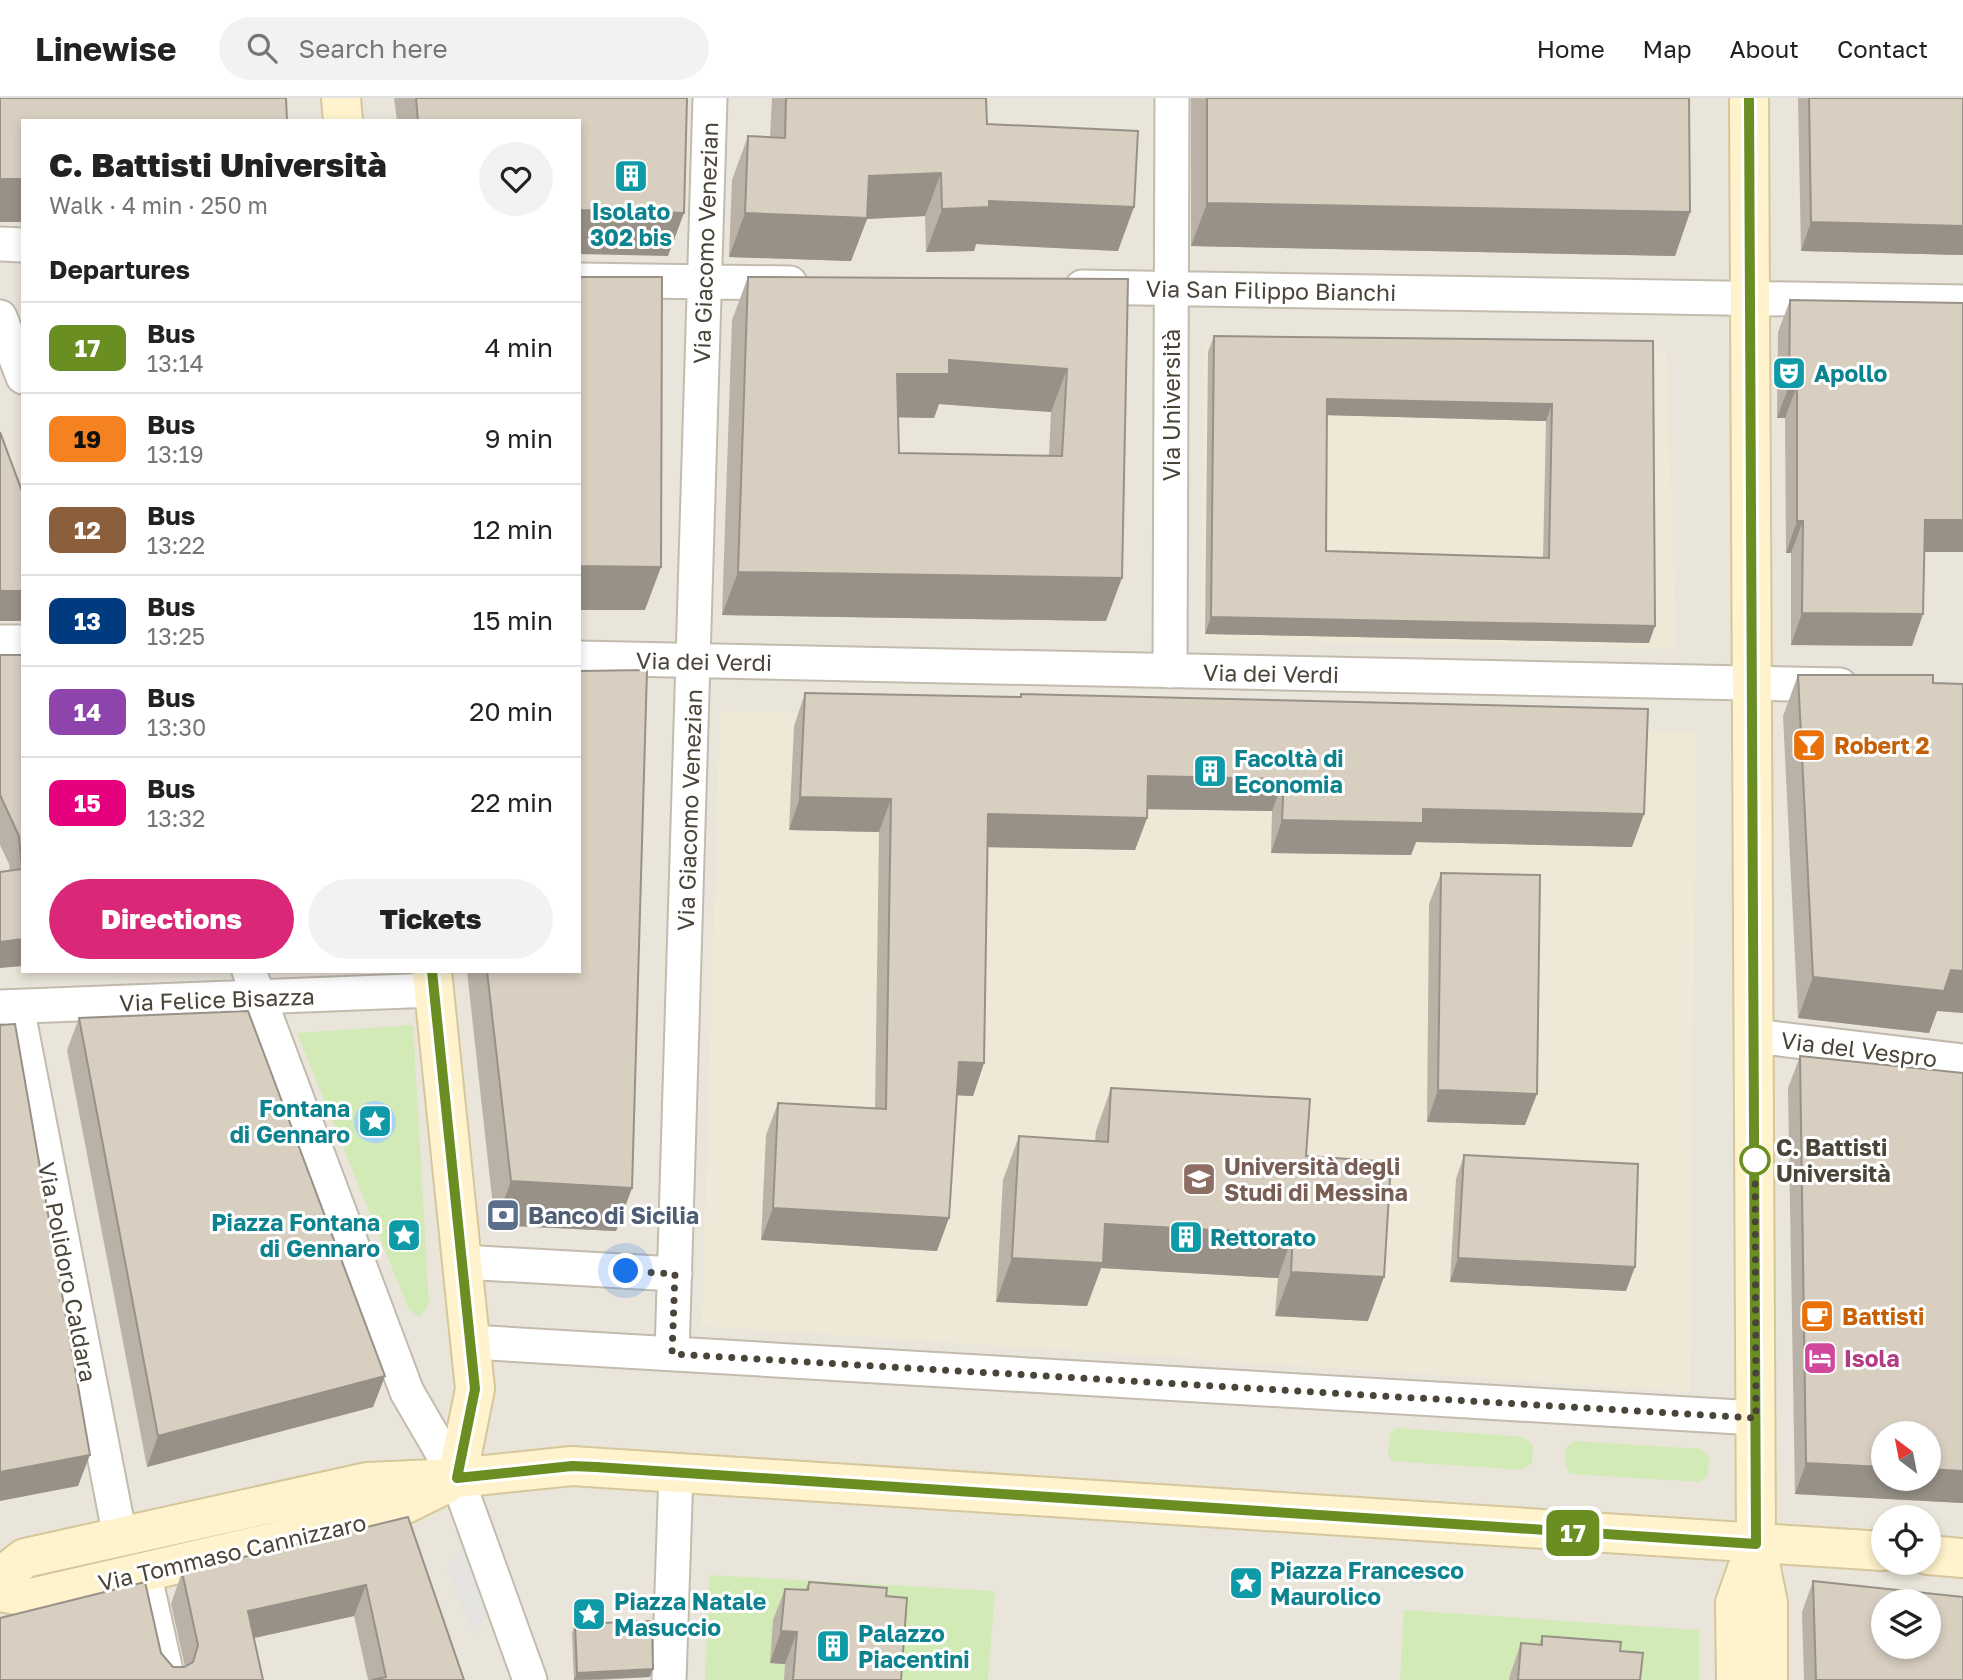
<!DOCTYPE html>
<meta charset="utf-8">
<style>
:root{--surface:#fff;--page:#f2f2f2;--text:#222;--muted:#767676;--line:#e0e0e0;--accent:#db2777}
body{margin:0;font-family:"Golos Text",sans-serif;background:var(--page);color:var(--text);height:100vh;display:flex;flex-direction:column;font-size:26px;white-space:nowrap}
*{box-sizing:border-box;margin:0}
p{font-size:23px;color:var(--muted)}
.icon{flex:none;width:38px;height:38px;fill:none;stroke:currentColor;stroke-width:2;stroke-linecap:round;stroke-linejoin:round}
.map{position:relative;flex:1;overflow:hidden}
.side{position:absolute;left:21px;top:21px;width:560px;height:854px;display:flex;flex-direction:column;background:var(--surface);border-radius:0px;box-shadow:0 4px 10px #0003}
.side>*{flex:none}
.badge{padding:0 14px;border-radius:10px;font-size:24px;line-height:46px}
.needle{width:46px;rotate:328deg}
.tools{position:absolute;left:1871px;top:1323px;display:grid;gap:14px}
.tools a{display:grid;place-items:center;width:70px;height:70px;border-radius:50%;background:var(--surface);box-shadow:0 4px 10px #0003;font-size:35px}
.you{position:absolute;width:35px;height:35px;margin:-18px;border:5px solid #fff;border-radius:50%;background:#1a73e8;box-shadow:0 0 0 10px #1a73e833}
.map>.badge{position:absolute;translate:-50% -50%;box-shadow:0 0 0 4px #fff}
h2{padding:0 28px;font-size:26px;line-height:63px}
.round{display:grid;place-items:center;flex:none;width:74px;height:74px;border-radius:37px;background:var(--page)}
.summary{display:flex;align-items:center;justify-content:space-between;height:119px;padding:0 28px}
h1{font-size:33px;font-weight:800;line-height:52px}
.cta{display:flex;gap:14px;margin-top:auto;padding:14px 28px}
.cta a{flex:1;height:80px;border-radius:42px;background:var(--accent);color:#fff;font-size:28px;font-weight:800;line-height:80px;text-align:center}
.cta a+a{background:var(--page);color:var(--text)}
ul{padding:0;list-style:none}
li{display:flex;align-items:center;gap:21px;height:91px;padding:0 28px;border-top:2px solid var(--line)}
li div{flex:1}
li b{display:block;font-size:26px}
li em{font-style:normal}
li .badge{min-width:77px;font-weight:700;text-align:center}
header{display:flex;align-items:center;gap:42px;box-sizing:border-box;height:98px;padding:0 35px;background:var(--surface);border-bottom:2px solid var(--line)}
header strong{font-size:33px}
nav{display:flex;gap:38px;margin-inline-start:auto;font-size:24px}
.search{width:490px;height:63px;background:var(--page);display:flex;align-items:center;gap:18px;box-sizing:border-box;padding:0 24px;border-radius:38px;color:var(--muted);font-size:26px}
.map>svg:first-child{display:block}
</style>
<header>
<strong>Linewise</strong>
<div class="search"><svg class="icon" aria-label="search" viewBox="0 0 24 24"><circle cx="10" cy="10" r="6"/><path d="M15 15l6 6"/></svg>Search here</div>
<nav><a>Home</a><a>Map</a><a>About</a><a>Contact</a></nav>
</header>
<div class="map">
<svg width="1963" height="1582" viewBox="0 0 1963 1582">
<rect width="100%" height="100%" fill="#f6f3ec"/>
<!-- residential -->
<path fill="#eae5da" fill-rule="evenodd" d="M0 0H1963V1582H0ZM23 23H579V873H23ZM1883 1335H1928V1381H1883ZM1883 1419H1928V1465H1883ZM1883 1503H1928V1549H1883Z"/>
<!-- education -->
<path fill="#efe8d6" d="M1204 247 1666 254 1676 551 1201 541Z
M720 613 1696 634 1690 1294 702 1228Z"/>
<!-- green -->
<path fill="#d2eab5" d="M413 927 429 1206 420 1219 409 1212 297 935Z
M1396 1330 1523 1339 1533 1347 1532 1365 1523 1372 1392 1363 1388 1357 1390 1336Z
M1574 1343 1701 1351 1709 1359 1708 1377 1700 1384 1570 1376 1565 1367 1566 1349Z
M709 1477 995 1493 988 1582H892L895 1531 770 1564 785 1566 784 1582H705Z
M1404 1512 1699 1532V1582H1400Z"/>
<!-- parking -->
<path fill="#e5e3e0" d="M464 1445 492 1510 473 1536 447 1472Z"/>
<!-- water -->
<path fill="#a9d4f2" d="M354 1024a21 21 0 1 1 42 0a21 21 0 1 1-42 0Z"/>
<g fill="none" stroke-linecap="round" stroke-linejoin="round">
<!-- street casing -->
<g stroke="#c2bbae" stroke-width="37">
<path id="street" d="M0 146 23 147
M579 182 790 185
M1082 189 1963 204
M0 219 23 279
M0 544H23
M579 560 1840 587
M1170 573 1172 0
M249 873 407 1294 457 1380 530 1582
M0 909 434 892
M17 909 120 1439
M1755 938 1963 963
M462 1164 675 1176
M471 1244 1756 1320
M672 1256 710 0
M144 1474 168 1582
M669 1582 676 1374"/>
</g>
<!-- secondary casing -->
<g stroke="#d6c79b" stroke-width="42">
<path id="secondary" d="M341 0 343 23
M1749 0 1756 1446 1768 1505V1582
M432 873 475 1291 457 1380
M1928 1457 1963 1460
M0 1479 25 1460 367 1384 457 1380 572 1368 1883 1453
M0 1494 31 1500 377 1420 446 1386
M1736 1582 1735 1505 1755 1448"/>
</g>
<!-- street -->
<use href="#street" stroke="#fff" stroke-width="33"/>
<!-- secondary -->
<use href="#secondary" stroke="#fff3cd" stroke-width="38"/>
</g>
<!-- wall -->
<path fill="#bab2a6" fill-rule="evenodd" d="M394 0H687L668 158 579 23H397Z
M772 0H986L987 26 1118 153 976 146 974 153 926 154 925 118 867 121 851 163 729 159 732 82 748 38 770 39Z
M1191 0H1689L1690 114 1675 158 1191 148Z
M1798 0H1963V157L1801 153Z
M748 179 1128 181 1106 523 722 517 732 222ZM939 306 1051 314 1049 358 899 355 898 319 934 320Z
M1790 202 1963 454H1924L1912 548 1791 547V455H1786L1785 320H1777L1778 234Z
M1214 238 1653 243 1649 545 1205 536 1208 254ZM1327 317 1546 323 1543 460 1326 453Z
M0 557H23V868L9 766 0 747Z
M1798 577 1937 913 1929 935 1798 920 1783 618Z
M805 595 1020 599 1021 596 1632 749 1416 744 1411 757 1271 755 1272 713 1147 711V720L1135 752 988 749 984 965 973 998 957 997 937 1153 761 1142 766 1037 778 1005 875 1011 879 734 789 732 794 628Z
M1441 775 1525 1027 1427 1024 1429 806Z
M467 873H579L632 1090 616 1133 495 1127Z
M79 920 385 1278 373 1309 147 1369 67 952Z
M1800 958 1963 975V1405L1795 1396 1788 990Z
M1111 990 1306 1058 1368 1223 1275 1218 1278 1180 1101 1170 1087 1208 996 1204 1003 1082 1019 1038 1095 1043 1096 1033Z
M1464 1057 1626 1193 1450 1184 1456 1081Z
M408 1419 464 1582H368L354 1518 254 1540 263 1582H0L161 1555 173 1569H185L171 1506 182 1474Z
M1813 1483 1963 1582H1804L1802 1514Z
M809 1484 886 1498 901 1582H784L785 1566 770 1565 773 1522 785 1491 805 1492Z
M575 1526 650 1579 600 1582H574L572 1535Z
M1542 1538 1620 1553 1640 1582H1509L1510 1577 1521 1545 1539 1547Z"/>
<!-- shaded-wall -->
<path fill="#979187" d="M941 75 925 118 867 121 851 163 729 159 745 115 869 78Z
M0 81H23V124H0Z
M989 103 1134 109 1118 153 976 146 974 153 926 154 942 111Z
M1207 105 1690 114 1675 158 1191 148Z
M579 112 684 115 668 158 579 156Z
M1811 124 1963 128V157L1801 153Z
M949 262 1067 271 1051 314 939 306 934 320 881 319 897 276Z
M1789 288H1797L1785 320H1777Z
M1327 301 1552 306 1546 323 1321 317Z
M1925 422H1963V454H1913Z
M1797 423H1803L1791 455H1786Z
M579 468 661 469 645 512H579Z
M738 474 1122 480 1106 523 722 517Z
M0 493H23V523H0Z
M1802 515 1923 516 1912 548 1791 547Z
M1211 519 1655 528 1649 545 1205 536Z
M1148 678 1284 681 1272 713 1136 711Z
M800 699 891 701 879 734 789 732Z
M1423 711 1644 716 1632 749 1416 744 1411 757 1271 755 1282 722Z
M988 716 1147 720 1135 752 976 749Z
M23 841V868L0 870V844Z
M1951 872 1963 873V915L1937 913 1929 935 1798 920 1813 879Z
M959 964 984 965 973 998 947 997Z
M1438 992 1537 996 1525 1027 1427 1024Z
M511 1083 632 1090 616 1133 495 1127Z
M773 1110 949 1120 937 1153 761 1142Z
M1105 1126 1293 1136 1278 1180 1101 1170 1087 1208 996 1204 1012 1160Z
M1458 1160 1635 1169 1626 1193 1450 1184Z
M1291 1174 1384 1179 1368 1223 1275 1218Z
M385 1278 373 1309 147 1369 158 1338Z
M90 1357 78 1388 0 1403V1374Z
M1806 1365 1883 1369V1381H1928V1371L1963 1373V1405L1795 1396Z
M366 1487 354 1518 236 1544 248 1513Z
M781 1533 797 1534 785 1566 770 1565Z
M653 1571 650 1579 574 1582 577 1575Z"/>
<!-- building -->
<path fill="#d8cfc1" stroke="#979187" stroke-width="2" fill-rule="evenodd" d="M0 0H286L287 23H23V81H0Z
M416 0H687L684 115 579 112V23H418Z
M786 0H986L987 26 1138 33 1134 109 989 103V109L942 111 941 75 869 78 867 120 745 115 748 38 785 40Z
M1207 0H1689L1690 114 1207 105Z
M1809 0H1963V128L1811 124Z
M579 179H662L661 469 579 468Z
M748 179 1128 181 1122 480 738 474ZM949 262 1067 271 1062 358 899 355 897 276H949Z
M1790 202 1963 205V422H1925L1923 516 1802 515 1803 423H1797V288H1789Z
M1214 238 1653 243 1655 528 1211 519ZM1327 301 1552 306 1549 460 1326 453Z
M0 334 23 396V493H0Z
M0 557H23V841L0 844V774L22 771 19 738 0 697Z
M647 572 632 1090 511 1083 487 873H579V573Z
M1798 577H1933V585L1963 586V873L1951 872 1944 893 1813 879Z
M805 595 1021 599V596L1648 611 1644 716 1423 711V725L1282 722 1284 681 1148 678 1147 720 988 716 984 965 959 964 949 1120 773 1110 778 1005 886 1011 891 701 800 699Z
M1441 775 1540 777 1537 996 1438 992Z
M248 913 385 1278 158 1338 79 920Z
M15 926 90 1357 0 1374V927Z
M1800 958 1963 975V1373L1928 1371V1335H1883V1369L1806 1365Z
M1111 990 1310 1001 1306 1058 1391 1064 1384 1179 1291 1174 1293 1136 1105 1126 1103 1165 1012 1160 1019 1038 1108 1044Z
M1464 1057 1638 1066 1635 1169 1458 1160Z
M408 1419 464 1582H372L386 1579 366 1487 248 1513 263 1582H0V1520L145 1484 161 1555 173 1569H184L193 1564 198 1547 182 1474Z
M1813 1483 1963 1499V1582H1816ZM1883 1503H1928V1549H1883Z
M809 1484 887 1490 886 1498 907 1500 901 1582H793L797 1534 781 1533 785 1491 808 1492Z
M652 1523 653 1571 577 1575 575 1526Z
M1542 1538 1621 1544 1620 1553 1643 1555 1640 1582H1518L1521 1545 1542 1547Z"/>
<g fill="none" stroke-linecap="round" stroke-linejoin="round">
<!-- line casing -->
<g stroke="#fff" stroke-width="16">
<path id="line" d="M432 873 475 1291 457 1380 572 1368 596 1369 1756 1446 1749 0"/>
</g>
<!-- line -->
<use href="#line" stroke="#6b8e23" stroke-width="10"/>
<!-- walk -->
<path stroke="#4b4439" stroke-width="7" stroke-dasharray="0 12.6" d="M626 1173 675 1176 672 1256 1756 1320 1755 1062"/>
</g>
<!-- icons -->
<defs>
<g id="building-square" transform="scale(1.75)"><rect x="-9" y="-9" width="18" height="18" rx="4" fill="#0f9aa8" stroke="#fff"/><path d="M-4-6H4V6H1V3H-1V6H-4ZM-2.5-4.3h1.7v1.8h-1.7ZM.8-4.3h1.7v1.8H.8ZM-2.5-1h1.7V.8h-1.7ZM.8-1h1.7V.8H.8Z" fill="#fff"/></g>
<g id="theatre-square" transform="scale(1.75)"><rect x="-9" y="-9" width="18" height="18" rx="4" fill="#0f9aa8" stroke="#fff"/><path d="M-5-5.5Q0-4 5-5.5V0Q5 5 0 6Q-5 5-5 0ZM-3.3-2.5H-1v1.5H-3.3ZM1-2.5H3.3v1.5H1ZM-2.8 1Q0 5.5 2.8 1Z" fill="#fff"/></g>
<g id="bar-square" transform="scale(1.75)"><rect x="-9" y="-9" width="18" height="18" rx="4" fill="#e8710a" stroke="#fff"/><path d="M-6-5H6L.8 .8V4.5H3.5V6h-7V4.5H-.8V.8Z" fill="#fff"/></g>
<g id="sight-square" transform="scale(1.75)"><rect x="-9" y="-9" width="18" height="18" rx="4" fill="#0f9aa8" stroke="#fff"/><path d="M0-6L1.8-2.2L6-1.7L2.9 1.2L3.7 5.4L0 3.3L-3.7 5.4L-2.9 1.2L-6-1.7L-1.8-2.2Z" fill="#fff"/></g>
<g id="university-square" transform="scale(1.75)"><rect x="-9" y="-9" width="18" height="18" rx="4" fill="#8d6e63" stroke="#fff"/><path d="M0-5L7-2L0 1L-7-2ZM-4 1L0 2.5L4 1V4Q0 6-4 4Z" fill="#fff"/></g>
<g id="bank-square" transform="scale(1.75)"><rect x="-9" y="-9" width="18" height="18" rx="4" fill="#5c6f8a" stroke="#fff"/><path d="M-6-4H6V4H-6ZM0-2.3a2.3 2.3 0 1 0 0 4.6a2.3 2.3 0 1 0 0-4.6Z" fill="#fff"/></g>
<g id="cafe-square" transform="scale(1.75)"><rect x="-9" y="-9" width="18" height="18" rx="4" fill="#e8710a" stroke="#fff"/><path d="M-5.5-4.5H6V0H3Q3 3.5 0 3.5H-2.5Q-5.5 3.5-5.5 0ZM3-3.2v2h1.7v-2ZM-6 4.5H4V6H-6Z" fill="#fff"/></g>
<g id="hotel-square" transform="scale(1.75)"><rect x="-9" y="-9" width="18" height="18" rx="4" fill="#d1479c" stroke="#fff"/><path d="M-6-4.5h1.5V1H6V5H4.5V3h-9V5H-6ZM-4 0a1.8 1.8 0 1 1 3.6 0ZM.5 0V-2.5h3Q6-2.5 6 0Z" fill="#fff"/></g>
</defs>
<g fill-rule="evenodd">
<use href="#building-square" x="631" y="78"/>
<use href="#theatre-square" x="1789" y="275"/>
<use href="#bar-square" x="1809" y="647"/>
<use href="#building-square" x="1210" y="673"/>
<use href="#sight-square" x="375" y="1023"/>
<use href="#university-square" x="1199" y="1081"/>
<use href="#bank-square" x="503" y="1117"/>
<use href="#sight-square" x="404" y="1137"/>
<use href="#building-square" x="1186" y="1139"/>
<use href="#cafe-square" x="1817" y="1218"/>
<use href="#hotel-square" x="1820" y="1260"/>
<use href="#sight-square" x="1246" y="1485"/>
<use href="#sight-square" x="589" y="1516"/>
<use href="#building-square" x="833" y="1548"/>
</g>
<!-- markers -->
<circle fill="#fff" stroke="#6b8e23" stroke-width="3.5" cx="1755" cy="1062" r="14"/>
<g text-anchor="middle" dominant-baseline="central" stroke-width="6" stroke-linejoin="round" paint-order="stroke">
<!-- culture labels -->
<g font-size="23" font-weight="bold" fill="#0d838f" stroke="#fff" text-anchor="start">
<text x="631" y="113" text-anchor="middle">Isolato<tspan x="631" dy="26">302 bis</tspan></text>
<text x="1814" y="275">Apollo</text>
<text x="1234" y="660">Facoltà di<tspan x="1234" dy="26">Economia</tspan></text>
<text x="350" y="1010" text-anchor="end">Fontana<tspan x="350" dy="26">di Gennaro</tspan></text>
<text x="380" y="1124" text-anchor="end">Piazza Fontana<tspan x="380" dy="26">di Gennaro</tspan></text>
<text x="1210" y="1139">Rettorato</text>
<text x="1270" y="1472">Piazza Francesco<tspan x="1270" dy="26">Maurolico</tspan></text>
<text x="614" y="1503">Piazza Natale<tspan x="614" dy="26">Masuccio</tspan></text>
<text x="858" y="1535">Palazzo<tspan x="858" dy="26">Piacentini</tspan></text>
</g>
<!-- street labels -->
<g font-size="23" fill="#4b4439" stroke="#fff">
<text transform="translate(705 145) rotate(-88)">Via Giacomo Venezian</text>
<text transform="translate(1271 192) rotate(1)">Via San Filippo Bianchi</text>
<text transform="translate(1171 307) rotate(-90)">Via Università</text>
<text transform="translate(704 563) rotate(1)">Via dei Verdi</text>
<text transform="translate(1271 575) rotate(1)">Via dei Verdi</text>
<text transform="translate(689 712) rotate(-88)">Via Giacomo Venezian</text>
<text transform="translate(217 901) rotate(-2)">Via Felice Bisazza</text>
<text transform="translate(1859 951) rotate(7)">Via del Vespro</text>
<text transform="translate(68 1174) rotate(79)">Via Polidoro Caldara</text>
<text transform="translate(232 1454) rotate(-13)">Via Tommaso Cannizzaro</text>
</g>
<!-- food labels -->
<g font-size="23" font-weight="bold" fill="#c56008" stroke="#fff" text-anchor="start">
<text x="1834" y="647">Robert 2</text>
<text x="1842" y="1218">Battisti</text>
</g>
<!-- stop labels -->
<g font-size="23" font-weight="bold" fill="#4b4439" stroke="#fff" text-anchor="start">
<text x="1776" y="1049">C. Battisti<tspan x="1776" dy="26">Università</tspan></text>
</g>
<!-- education labels -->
<g font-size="23" font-weight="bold" fill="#785e54" stroke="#fff" text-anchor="start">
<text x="1224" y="1068">Università degli<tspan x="1224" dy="26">Studi di Messina</tspan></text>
</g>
<!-- service labels -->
<g font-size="23" font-weight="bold" fill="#4e5e75" stroke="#fff" text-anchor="start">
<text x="528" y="1117">Banco di Sicilia</text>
</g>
<!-- hotel labels -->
<g font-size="23" font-weight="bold" fill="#b23c85" stroke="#fff" text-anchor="start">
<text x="1844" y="1260">Isola</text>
</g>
</g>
</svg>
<div class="tools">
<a><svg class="needle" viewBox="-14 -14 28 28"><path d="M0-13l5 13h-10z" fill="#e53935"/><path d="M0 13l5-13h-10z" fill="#767676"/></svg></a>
<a><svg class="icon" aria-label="locate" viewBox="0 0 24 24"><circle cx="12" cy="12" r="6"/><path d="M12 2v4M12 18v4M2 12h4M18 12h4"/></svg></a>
<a><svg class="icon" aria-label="layers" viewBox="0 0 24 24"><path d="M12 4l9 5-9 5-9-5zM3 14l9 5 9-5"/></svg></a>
</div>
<div class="you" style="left:626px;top:1173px"></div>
<b class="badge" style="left:1573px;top:1435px;background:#6b8e23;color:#fff">17</b>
<section class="side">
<div class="summary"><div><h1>C. Battisti Università</h1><p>Walk · 4 min · 250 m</p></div><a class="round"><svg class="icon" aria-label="heart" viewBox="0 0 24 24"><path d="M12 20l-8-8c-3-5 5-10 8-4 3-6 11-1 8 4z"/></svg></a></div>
<h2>Departures</h2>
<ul>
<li><span class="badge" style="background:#6b8e23;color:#fff">17</span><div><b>Bus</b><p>13:14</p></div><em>4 min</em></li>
<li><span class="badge" style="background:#f58220;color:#111">19</span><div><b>Bus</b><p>13:19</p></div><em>9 min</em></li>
<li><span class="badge" style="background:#8b5e3c;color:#fff">12</span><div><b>Bus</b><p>13:22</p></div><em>12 min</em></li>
<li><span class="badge" style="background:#003b80;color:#fff">13</span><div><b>Bus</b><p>13:25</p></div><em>15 min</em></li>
<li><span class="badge" style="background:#8e44ad;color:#fff">14</span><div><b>Bus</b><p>13:30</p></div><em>20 min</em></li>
<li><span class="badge" style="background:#e6007e;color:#fff">15</span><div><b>Bus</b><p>13:32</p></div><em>22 min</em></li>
</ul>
<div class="cta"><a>Directions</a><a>Tickets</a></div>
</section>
</div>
